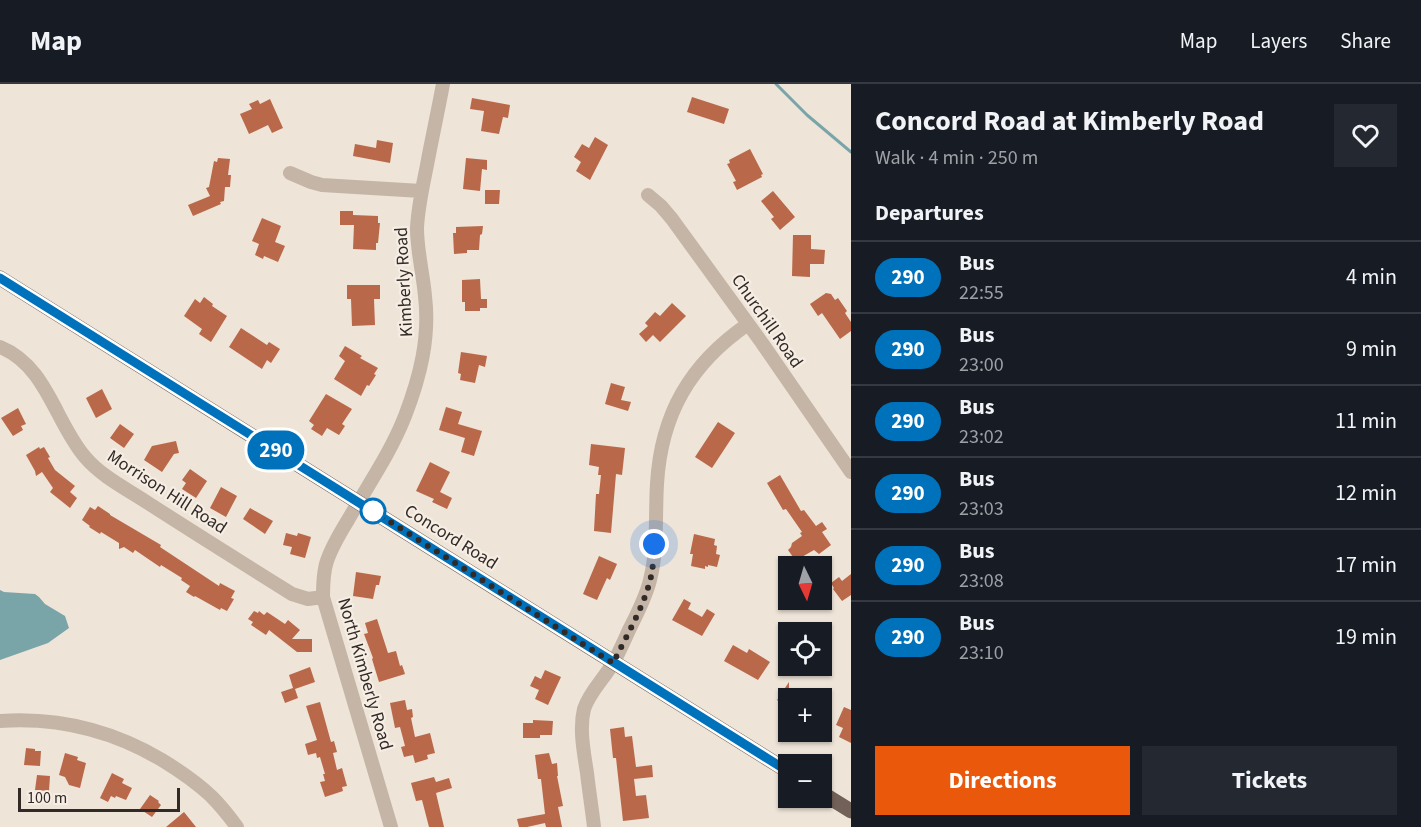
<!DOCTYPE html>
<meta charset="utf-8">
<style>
:root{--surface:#171b24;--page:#242831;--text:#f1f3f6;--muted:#9ea1a6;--line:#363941;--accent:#ea580c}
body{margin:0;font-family:"Source Sans 3",sans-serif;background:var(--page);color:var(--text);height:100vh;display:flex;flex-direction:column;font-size:22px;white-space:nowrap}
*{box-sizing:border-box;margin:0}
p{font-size:20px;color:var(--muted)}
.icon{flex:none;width:33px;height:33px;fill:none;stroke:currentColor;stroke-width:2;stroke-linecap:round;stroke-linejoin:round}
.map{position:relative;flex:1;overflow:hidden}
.details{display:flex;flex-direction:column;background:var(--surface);width:570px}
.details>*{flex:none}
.badge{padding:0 12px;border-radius:20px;font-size:21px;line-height:39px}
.needle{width:39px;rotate:175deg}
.controls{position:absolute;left:778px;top:472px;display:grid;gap:12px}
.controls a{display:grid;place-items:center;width:54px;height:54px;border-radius:0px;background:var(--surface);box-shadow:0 2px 4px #0004;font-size:30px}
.scale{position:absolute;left:18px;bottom:15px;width:162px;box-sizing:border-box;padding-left:6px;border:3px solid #312a26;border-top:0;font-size:16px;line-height:21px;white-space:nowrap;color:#312a26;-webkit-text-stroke:4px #f6eee4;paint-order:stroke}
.you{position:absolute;width:30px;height:30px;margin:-15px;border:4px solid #fff;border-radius:50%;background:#1a73e8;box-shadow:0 0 0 9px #1a73e833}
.map>.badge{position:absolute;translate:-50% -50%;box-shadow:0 0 0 3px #fff}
h2{padding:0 24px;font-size:22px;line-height:54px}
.round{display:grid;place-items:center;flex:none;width:63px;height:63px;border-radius:0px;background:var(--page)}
.overview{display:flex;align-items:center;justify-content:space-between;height:102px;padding:0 24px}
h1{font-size:28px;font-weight:700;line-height:45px}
.cta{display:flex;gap:12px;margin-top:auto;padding:12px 24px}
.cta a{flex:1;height:69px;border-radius:0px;background:var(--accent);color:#fff;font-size:24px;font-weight:700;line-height:69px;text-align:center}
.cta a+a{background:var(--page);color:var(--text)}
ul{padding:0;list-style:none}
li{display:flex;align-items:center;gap:18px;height:72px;padding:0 24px;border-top:2px solid var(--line)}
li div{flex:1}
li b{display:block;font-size:22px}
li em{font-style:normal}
li .badge{min-width:66px;font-weight:700;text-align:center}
header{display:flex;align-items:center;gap:36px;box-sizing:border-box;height:84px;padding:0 30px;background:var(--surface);border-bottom:2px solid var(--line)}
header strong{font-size:28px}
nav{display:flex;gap:33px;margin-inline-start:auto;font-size:21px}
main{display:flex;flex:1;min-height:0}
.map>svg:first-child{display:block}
</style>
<header>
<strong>Map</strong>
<nav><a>Map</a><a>Layers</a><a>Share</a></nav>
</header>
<main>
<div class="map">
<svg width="851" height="743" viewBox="0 0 851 743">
<rect width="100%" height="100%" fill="#eee4d8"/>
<!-- water -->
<path fill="#7aa5a8" d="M0 506 4 508 35 510 39 513 45 520 65 532 69 544 48 559 0 576Z"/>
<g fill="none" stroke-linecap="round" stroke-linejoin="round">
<!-- stream -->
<path stroke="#7aa5a8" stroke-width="3" d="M776 0 807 31 851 68"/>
</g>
<!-- building -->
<path fill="#ba684a" d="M692 13 729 25 724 40 687 28Z
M472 14 510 21 508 34 503 33 499 50 481 47 484 27 470 25Z
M270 15 283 44 272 49 268 41 249 50 240 30 252 25 249 20 258 16 260 20Z
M595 53 608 61 590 96 576 87 581 78 574 73 582 60 589 64Z
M377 56 393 59 390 79 353 72 355 60 376 64Z
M750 65 763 90 761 91 762 93 737 106 733 98 736 97 727 80 730 79 729 76Z
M218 74 230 75 228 91H231L230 103H225L224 117 220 118 221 120 193 132 188 121 210 112 206 104 209 103 214 77 217 78Z
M466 74 487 76V86L482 85 480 107 463 105Z
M485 106H500L499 120H485Z
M773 107 795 133 780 146 771 135 774 133 761 117Z
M340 127H353V131L378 132V139H380L378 159H376V166L353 165 354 141H340Z
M262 134 281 142 275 158 285 162 278 178 264 172 263 175 255 171 259 160 252 157Z
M483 142 482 150 480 151 479 166H467V169L454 170 453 149H456V143Z
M793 151H811V165L825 166 824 180H810V193L792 192Z
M480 195 481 215H487V224H480V227H465V218H462V196Z
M347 201H380V215H374L375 241 352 242 351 215H347Z
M826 209 831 210 835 216 838 214 847 227 845 229 851 238V247L840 255 822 229 818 232 810 220Z
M204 213 213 220 212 222 227 232 211 258 199 250 202 245 184 232 195 215 200 219Z
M672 219 686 232 660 258 653 251 646 258 639 250 648 242 645 239 655 228 660 232Z
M241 244 267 261 269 258 280 265 271 279 267 276 262 285 229 263Z
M345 262 362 272 360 274 378 284 374 290 376 291 369 302 367 301 361 312 334 295 345 277 339 272Z
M461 268 487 272 485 283 479 281 475 299 460 296 461 290 458 289Z
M611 299 625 303 621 316 631 318 628 327 605 320Z
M102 305 112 325 96 334 86 314Z
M326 310 352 325 342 340 345 342 339 351 327 344 322 352 311 345 314 341 309 337Z
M446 323 462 328 458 340 482 347 474 372 461 368 465 354 439 346Z
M18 324 26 340 21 342 23 346 13 352 1 334Z
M718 338 735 349 712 384 695 373Z
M120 340 134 350 124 364 110 354Z
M176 357 179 369 174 370 162 388 144 376 152 362Z
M591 360 625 364 622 391 616 390 611 449 594 447 596 410H599L601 391H598L599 383 589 381Z
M39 363 40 365 44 363 50 373 48 374 55 386 75 402 70 408 77 414 70 424 50 408 53 404 42 388 36 392 35 387 26 371Z
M430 378 450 388 440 408 452 414 447 425 432 418 434 415 416 407Z
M190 385 207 397 196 414 182 405 186 399 182 396Z
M780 391 801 427 804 426 816 442 822 438 827 445 822 448 831 461 819 470 814 466 800 474 793 473 788 466 791 463 792 459 802 452 800 449 802 448 786 425 783 426 767 399Z
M221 403 237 412 226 433 210 424Z
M98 422 110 430V431L161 461 160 463 219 502 220 499 235 507 231 514 234 515 227 527 221 524 220 526 195 512 194 513 186 508 190 502 181 496 182 494 161 481 160 483 135 466 133 469 124 463 119 465V459L101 448 100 450 89 443 90 442 82 436 90 423 95 426Z
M250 424 273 437 265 450 243 435Z
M286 449 297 452 298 449 311 453 305 474 290 470 292 463 283 461Z
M694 450 715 455 714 461 717 462 716 470 720 471 717 483 708 481V483L705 482V485L691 482 693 470H690Z
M599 472 617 480 610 496 607 494 597 516 583 510Z
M356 488 381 492 379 501H376L373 515 353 512Z
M851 490V511L842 517 833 505 834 504 831 499 839 493 842 497Z
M684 515 691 519 688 525 702 533 707 525 715 530 702 552 672 536Z
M254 527 258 529 259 527 264 531 267 528 285 540 288 536 300 546 292 555H312V568H297L269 546 266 551 251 541 253 538 248 535Z
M377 535 388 569 396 567 400 582 402 581 405 590 379 598 372 575 373 574 364 550 368 549 365 539Z
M733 561 747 569 749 565 770 578 758 596 724 577Z
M310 583 315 598 295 605 298 614 285 619 281 608 293 604 289 591Z
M545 586 561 593 548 621 535 615 539 606 530 602 535 592 541 595Z
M789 598V605L805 615H789V624L777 616Z
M405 616 407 626 412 625 413 633 411 634 415 653 430 649 435 669 427 671 428 675 415 679 413 671 404 673 401 663 405 662 400 643 395 644 390 619Z
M320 618 331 658 334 657 337 668 333 669 337 686 342 684 347 702 342 703 343 707 325 713 320 698 325 697 323 690H325L320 673 317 674 316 669 308 671 305 660 317 656 306 622Z
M844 623 851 626V659L839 653 843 644 836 641Z
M533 636 553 637 552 651H540V654H523V639H533Z
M624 643 625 653 632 652 636 683 652 681 653 693 634 695 636 712 646 711 649 734 623 737 616 674H613L610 645Z
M26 664 35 665V667H41L40 682 24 681Z
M65 669 78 673 77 676 86 679 80 704 69 701 65 693 59 691Z
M549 669 552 680 557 679 558 692H557L563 722 558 723 562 743H546L545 739 527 743H519L517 735 545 730 541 695H538L535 671Z
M112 689 124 695 122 699 132 704 126 716 116 712 115 714 111 712 108 718 100 714Z
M37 691 50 692 49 707 35 706Z
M434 693 436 698 449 694 452 704 436 709 444 743H429L422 716 416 717 411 699Z
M150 711 159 717 158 718 161 721 152 733 140 725Z
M184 728 196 743H166Z"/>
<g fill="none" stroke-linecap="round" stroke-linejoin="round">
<!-- minor -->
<path stroke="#c5b5a6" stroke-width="14" d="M290 89 311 98 322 101 421 107
M648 111 661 122 672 135 762 259 851 388
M0 263C47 282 55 338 85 373 102 393 127 405 148 419 196 450 244 480 292 510L308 515 323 513
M0 637C58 633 113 647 162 676 180 687 196 698 211 712 220 721 229 732 237 743
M391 743 323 513C323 501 323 488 327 477 332 462 340 449 348 436 368 401 390 370 405 332 420 293 430 254 425 212 423 189 417 167 417 144 418 123 423 101 427 81 432 54 438 27 443 0
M594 743C592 725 589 707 587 689 584 669 579 645 584 625 590 607 604 595 613 579 619 569 624 557 629 546 637 530 646 513 650 496 658 465 655 432 657 400 661 330 690 280 748 240"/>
<!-- major -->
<path stroke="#726158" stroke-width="15" d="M0 194 789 688
M822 709 851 727"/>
</g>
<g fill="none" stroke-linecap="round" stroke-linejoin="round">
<!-- line casing -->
<g stroke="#fff" stroke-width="14">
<path id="line" d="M0 194 789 688"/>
</g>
<!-- line -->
<use href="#line" stroke="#0072bc" stroke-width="9"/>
<!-- walk -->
<path stroke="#312a26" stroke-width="6" stroke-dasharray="0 10.8" d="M373 427 613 579C626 553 642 526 650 497 653 485 654 472 654 460"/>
</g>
<!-- markers -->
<circle fill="#fff" stroke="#0072bc" stroke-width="3" cx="373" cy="427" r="12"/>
<g text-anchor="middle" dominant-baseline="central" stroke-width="4.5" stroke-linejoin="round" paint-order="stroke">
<!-- street labels -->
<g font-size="18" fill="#312a26" stroke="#f6eee4">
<text transform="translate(404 198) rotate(-93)">Kimberly Road</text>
<text transform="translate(767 237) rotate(55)">Churchill Road</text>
<text transform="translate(167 408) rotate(33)">Morrison Hill Road</text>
<text transform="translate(451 453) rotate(32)">Concord Road</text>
<text transform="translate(365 590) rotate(74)">North Kimberly Road</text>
</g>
</g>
</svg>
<div class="controls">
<a><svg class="needle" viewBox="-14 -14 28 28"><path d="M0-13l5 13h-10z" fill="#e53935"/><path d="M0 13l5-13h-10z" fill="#9ea1a6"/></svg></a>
<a><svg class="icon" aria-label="locate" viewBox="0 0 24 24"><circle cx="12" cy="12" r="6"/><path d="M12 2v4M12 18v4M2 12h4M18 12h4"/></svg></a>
<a>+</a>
<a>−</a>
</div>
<div class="scale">100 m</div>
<div class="you" style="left:654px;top:460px"></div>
<b class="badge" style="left:276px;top:366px;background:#0072bc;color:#fff">290</b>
</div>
<section class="details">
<div class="overview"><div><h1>Concord Road at Kimberly Road</h1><p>Walk · 4 min · 250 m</p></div><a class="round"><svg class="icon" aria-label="heart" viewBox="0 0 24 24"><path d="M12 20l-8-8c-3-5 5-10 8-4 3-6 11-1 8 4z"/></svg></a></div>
<h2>Departures</h2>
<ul>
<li><span class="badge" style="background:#0072bc;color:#fff">290</span><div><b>Bus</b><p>22:55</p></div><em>4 min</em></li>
<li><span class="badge" style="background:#0072bc;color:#fff">290</span><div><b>Bus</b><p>23:00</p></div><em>9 min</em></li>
<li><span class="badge" style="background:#0072bc;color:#fff">290</span><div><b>Bus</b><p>23:02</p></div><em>11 min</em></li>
<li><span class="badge" style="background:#0072bc;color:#fff">290</span><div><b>Bus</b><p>23:03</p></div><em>12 min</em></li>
<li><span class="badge" style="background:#0072bc;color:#fff">290</span><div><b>Bus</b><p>23:08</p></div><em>17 min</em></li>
<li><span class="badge" style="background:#0072bc;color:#fff">290</span><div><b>Bus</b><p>23:10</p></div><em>19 min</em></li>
</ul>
<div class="cta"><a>Directions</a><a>Tickets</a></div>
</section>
</main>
